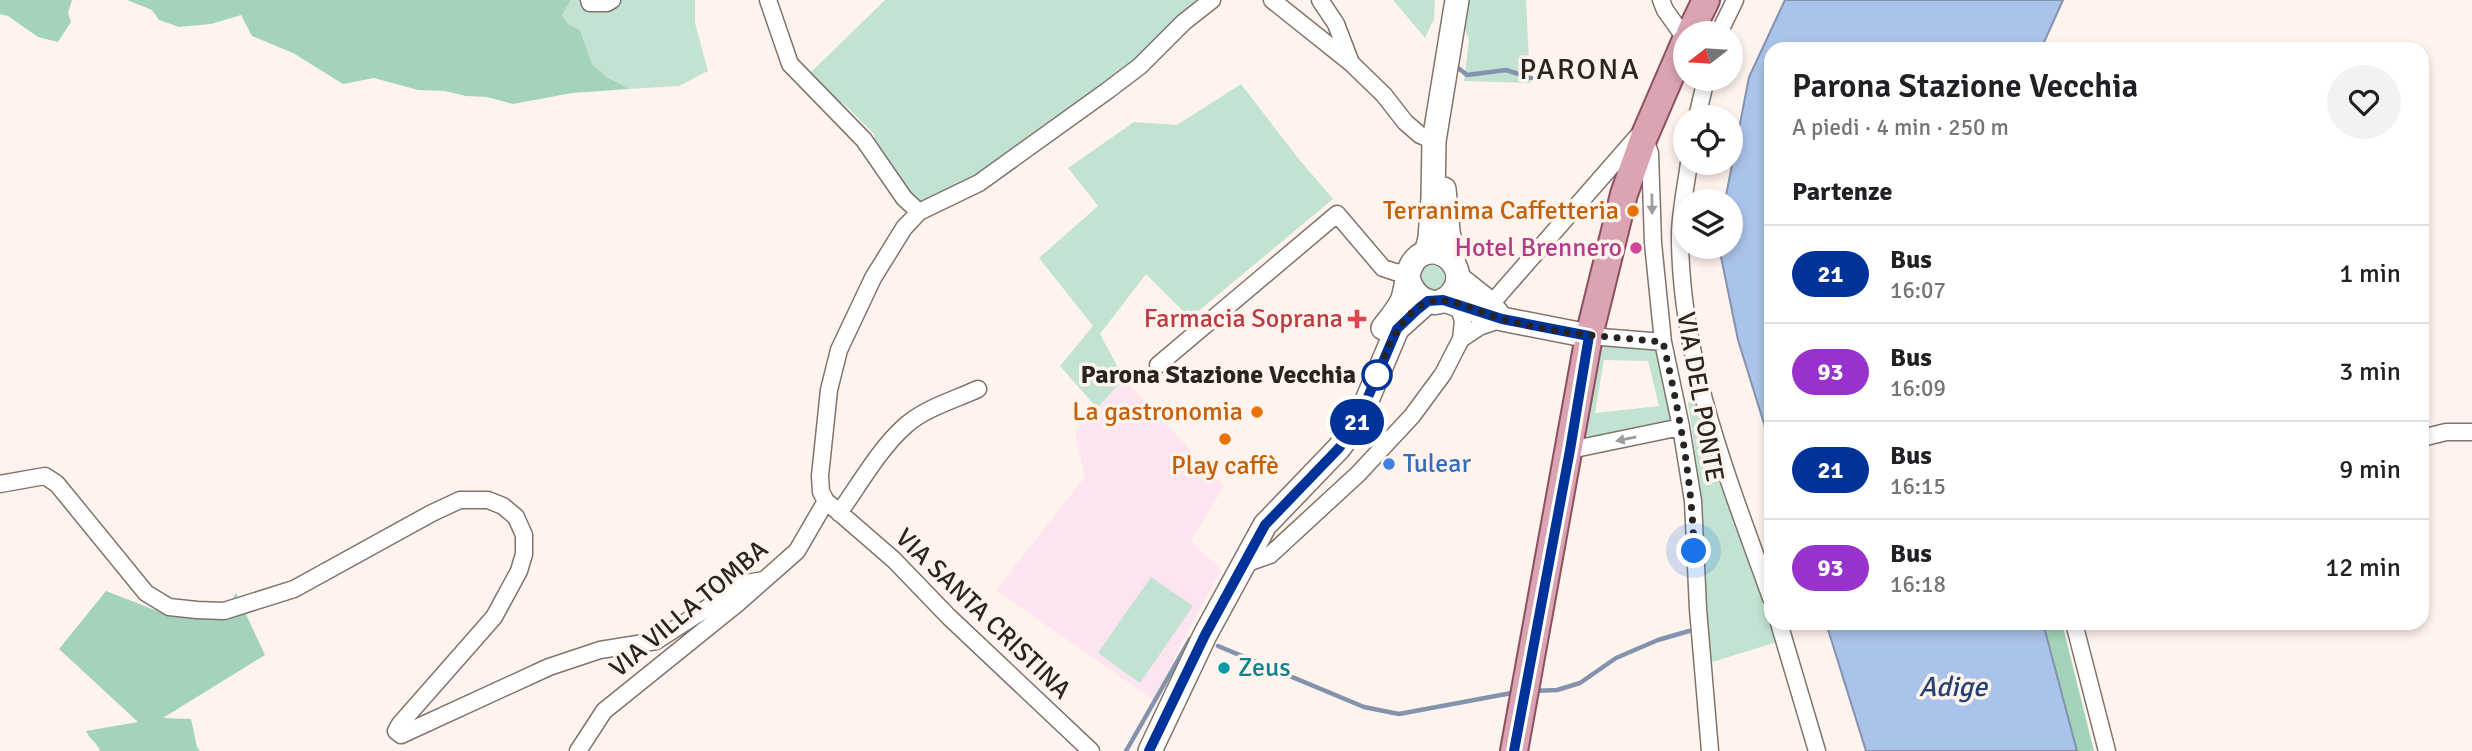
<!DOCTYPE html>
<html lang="it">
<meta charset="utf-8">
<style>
:root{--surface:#fff;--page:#f2f2f2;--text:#202124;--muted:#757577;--line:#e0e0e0}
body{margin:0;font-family:Signika,sans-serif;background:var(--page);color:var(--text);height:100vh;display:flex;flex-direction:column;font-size:26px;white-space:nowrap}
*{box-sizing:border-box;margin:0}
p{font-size:23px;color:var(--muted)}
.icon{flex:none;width:38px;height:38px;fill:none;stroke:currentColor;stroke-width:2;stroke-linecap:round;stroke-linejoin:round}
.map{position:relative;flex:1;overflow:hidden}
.side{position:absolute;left:1764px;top:42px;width:665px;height:588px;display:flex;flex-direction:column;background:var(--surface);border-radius:21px;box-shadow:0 4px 10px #0003}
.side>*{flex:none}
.badge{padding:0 14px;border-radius:23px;font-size:24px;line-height:46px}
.needle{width:46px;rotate:253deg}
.buttons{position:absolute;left:1673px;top:21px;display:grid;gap:14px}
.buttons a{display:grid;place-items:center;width:70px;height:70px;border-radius:50%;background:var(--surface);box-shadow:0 4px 10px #0003;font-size:35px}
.you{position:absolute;width:35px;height:35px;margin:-18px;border:5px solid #fff;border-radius:50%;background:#1a73e8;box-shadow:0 0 0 10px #1a73e833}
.map>.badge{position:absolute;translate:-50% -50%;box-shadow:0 0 0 4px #fff}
h2{padding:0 28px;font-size:26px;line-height:63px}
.round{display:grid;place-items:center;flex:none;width:74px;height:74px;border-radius:37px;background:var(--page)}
.overview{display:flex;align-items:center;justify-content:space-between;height:119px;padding:0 28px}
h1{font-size:33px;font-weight:600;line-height:52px}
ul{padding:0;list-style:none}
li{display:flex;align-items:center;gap:21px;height:98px;padding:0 28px;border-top:2px solid var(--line)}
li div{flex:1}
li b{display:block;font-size:26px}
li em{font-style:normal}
li .badge{min-width:77px;font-weight:700;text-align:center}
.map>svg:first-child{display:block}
</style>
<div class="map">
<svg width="2472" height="751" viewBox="0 0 2472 751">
<rect width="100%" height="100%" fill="#fff3ed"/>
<!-- education -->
<path fill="#fce4f0" d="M1124 379 1224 486 1191 541 1221 570 1182 642 1155 701 996 590 1085 477 1075 432Z"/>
<!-- green -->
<path fill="#c2e3d1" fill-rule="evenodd" d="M571 0H695V23L708 71 679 86 629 89 607 77 592 64 580 30 568 24 562 15Z
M885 0H1210L1169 37 1013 158 927 203 913 198 876 146 874 134 844 104 837 102 808 75Z
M1393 0H1435L1434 19 1425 38Z
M1462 0H1526L1530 83 1464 81 1469 39 1460 20Z
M1241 84 1298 158 1333 199 1190 318 1146 274 1100 334 1124 379 1097 408 1060 366 1093 326 1039 258 1098 206 1068 168 1134 122 1177 125Z
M1430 256 1455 277 1434 299 1413 270Z
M1596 346 1657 348 1675 423 1579 442ZM1604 360 1648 361 1659 406 1595 413Z
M1698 400 1725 489 1777 642 1709 663 1701 495 1688 402Z
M1151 577 1193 606 1140 683 1098 653Z"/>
<!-- forest -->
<path fill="#a3d3ba" d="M0 0H72L68 13 71 22 58 42 38 37 8 16 0 14Z
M127 0H571L562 15 568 24 580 30 592 64 607 77 629 89 572 93 513 104 487 97 466 96 445 91 418 90 374 78 343 84 293 53 252 36 241 15 211 24 179 27 159 20 152 10Z
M106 591 160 612 173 600 227 608 236 593 265 655 163 718 191 719 197 747 200 751H100C98 743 89 739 86 731L138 722 59 649Z
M2007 623H2062L2094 751H2037Z"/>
<!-- water -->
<path fill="#aac3ea" stroke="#8393ae" stroke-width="2" d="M1785 0H2063L2041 49H1771V446L1738 340 1719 247H1731V201H1725L1749 77Z
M1826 623H2043L2077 751H1866Z"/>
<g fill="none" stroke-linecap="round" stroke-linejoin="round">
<!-- stream -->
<path stroke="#8393ae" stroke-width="4.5" d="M1457 67 1467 75 1506 70 1531 78
M1218 646 1364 707 1399 714 1517 692
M1532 691 1557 690 1580 683 1616 658 1658 640 1689 631
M1126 751 1190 639"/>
<!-- street casing -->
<g stroke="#80746c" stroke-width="19">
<path id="street" d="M589 0 590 3H607L612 0
M768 0 790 64 864 140 904 198 919 212
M1272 0 1351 63 1384 95 1405 122 1420 135 1434 141
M1320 0 1336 24 1351 63
M1661 0 1665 10 1685 38
M1719 33 1735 0
M1697 117 1706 79
M1689 163C1686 185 1681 209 1680 232 1679 359 1729 481 1771 598
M1487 301 1498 296 1636 138 1644 137 1650 153 1653 243 1663 342 1681 427 1693 501 1698 609 1710 751
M1589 336 1663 342
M1461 339 1479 327 1502 319
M1158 365 1337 214 1383 268 1395 272 1409 273
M2422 438 2446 432H2472
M1570 450 1681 427
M0 484 45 476 57 484 146 593 169 607 197 610 224 611 294 589 432 513 460 500H488L503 506 516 517 524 535V554L519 571 494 617 400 724 396 731 401 735 549 667 600 650 656 641 746 583 764 580
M839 513C859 485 880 448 905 426 925 408 954 400 978 389
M1242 565 1270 555 1358 474 1412 416 1443 374 1461 339 1463 321 1458 305
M1779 623 1817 751
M2074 623 2107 751
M578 751 604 711 738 603 797 551 826 501
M1091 751 949 617 894 560 826 501 821 492 820 476 829 390 839 350 873 278 904 228 919 212 979 183 1107 91 1140 66 1184 22 1212 0"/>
</g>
<!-- secondary casing -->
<g stroke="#80746c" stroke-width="26">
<path id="secondary" d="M1444 189 1448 231 1454 264
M1426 253 1430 238 1433 198 1434 141 1457 0
M1458 278 1487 301 1500 317
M1443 300 1502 319 1589 336
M1383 328C1390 319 1397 311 1402 301 1408 287 1405 266 1419 256 1443 241 1470 272 1452 293 1436 313 1412 298 1408 277
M1150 751 1205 635 1265 525 1339 448 1356 425 1365 405 1397 329 1428 301"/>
</g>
<!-- primary casing -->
<g stroke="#8c505f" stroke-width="30">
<path id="primary" d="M1690 33 1706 0
M1514 751 1589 336 1624 194 1644 137 1685 42"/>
</g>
<!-- street -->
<use href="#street" stroke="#fff" stroke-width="16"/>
<!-- secondary -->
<use href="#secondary" stroke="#fff" stroke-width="23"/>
<!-- primary -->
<use href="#primary" stroke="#daa4b3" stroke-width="26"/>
</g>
<!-- one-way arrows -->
<defs><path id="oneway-solid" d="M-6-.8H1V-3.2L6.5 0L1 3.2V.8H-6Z" transform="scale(1.75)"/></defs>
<g fill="#9f9c9b">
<use href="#oneway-solid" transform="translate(1652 204) rotate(89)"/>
<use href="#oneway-solid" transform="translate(1626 439) rotate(168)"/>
</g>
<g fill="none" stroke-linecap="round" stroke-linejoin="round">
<!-- line casing -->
<g stroke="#fff" stroke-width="16">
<path id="line" d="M1149 751 1205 635 1265 525 1339 448 1356 425 1397 329 1418 309 1428 301 1443 300 1502 319 1589 336 1570 450 1514 751"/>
</g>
<!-- line -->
<use href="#line" stroke="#039" stroke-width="10"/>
<!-- walk -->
<path stroke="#292421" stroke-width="7" stroke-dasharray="0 12.6" d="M1377 375 1376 377C1386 352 1399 315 1426 303 1444 294 1475 310 1493 316 1548 334 1606 336 1663 342 1679 411 1692 479 1694 551"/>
</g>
<!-- markers -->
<g fill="#e8710a" stroke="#fff3ed" stroke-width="2.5">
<circle cx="1633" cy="211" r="7"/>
<circle cx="1257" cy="412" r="7"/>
<circle cx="1225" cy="439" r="7"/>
</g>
<circle fill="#d1479c" stroke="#fff3ed" stroke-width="2.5" cx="1636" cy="248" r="7"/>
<path fill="#e0444e" stroke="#fff3ed" stroke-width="2.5" d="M1353.5 308.5h7v7h7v7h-7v7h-7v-7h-7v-7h7z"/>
<circle fill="#fff" stroke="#039" stroke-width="3.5" cx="1377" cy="375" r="14"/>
<circle fill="#3f7fe0" stroke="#fff3ed" stroke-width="2.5" cx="1389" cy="464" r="7"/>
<circle fill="#0f9aa8" stroke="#fff3ed" stroke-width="2.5" cx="1224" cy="668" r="7"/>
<g text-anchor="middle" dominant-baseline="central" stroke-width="7" stroke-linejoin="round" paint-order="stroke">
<!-- food labels -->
<g font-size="26" fill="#c56008" stroke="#fff3ed" text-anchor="end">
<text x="1619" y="211">Terranima Caffetteria</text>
<text x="1243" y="412">La gastronomia</text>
<text x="1225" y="466" text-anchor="middle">Play caffè</text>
</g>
<!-- hotel labels -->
<g font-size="26" fill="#b23c85" stroke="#fff3ed" text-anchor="end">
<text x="1622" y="248">Hotel Brennero</text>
</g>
<!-- health labels -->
<g font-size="26" fill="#be3a42" stroke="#fff3ed" text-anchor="end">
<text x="1343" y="319">Farmacia Soprana</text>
</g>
<!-- stop labels -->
<g font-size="26" font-weight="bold" fill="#292421" stroke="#fff3ed" text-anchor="end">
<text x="1356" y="375">Parona Stazione Vecchia</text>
</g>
<!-- street labels -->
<g font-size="26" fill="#292421" stroke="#fff3ed">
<text transform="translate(1700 397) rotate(80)">VIA DEL PONTE</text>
<text transform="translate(689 609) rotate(-40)">VIA VILLA TOMBA</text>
<text transform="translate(983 614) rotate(44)">VIA SANTA CRISTINA</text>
</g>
<!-- shop labels -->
<g font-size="26" fill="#366cbe" stroke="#fff3ed" text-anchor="start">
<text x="1403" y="464">Tulear</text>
</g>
<!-- culture labels -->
<g font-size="26" fill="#0d838f" stroke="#fff3ed" text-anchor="start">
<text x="1238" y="668">Zeus</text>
</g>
<!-- water labels -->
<g font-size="28" font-style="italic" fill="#244273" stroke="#fff3ed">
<text x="1953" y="687">Adige</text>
</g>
<!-- quarter labels -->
<g font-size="30" letter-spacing="2" fill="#292421" stroke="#fff3ed">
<text x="1580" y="69">PARONA</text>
</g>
</g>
</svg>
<div class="buttons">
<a><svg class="needle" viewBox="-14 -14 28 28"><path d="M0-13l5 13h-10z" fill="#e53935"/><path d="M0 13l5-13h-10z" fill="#757577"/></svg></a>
<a><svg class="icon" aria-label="locate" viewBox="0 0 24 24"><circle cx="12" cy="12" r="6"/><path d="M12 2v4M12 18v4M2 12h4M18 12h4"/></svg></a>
<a><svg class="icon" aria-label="layers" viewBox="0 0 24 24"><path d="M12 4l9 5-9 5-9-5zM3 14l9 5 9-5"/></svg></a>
</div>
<div class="you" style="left:1694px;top:551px"></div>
<b class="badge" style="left:1357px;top:422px;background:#039;color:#fff">21</b>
<section class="side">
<div class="overview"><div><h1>Parona Stazione Vecchia</h1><p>A piedi · 4 min · 250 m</p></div><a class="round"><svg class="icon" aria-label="heart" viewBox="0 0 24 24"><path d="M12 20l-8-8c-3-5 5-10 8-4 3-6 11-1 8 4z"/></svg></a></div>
<h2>Partenze</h2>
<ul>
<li><span class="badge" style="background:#039;color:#fff">21</span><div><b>Bus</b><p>16:07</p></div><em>1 min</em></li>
<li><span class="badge" style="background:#9932cc;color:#fff">93</span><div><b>Bus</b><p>16:09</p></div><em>3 min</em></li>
<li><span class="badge" style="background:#039;color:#fff">21</span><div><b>Bus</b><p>16:15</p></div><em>9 min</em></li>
<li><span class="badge" style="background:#9932cc;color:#fff">93</span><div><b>Bus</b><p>16:18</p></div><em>12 min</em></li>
</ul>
</section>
</div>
